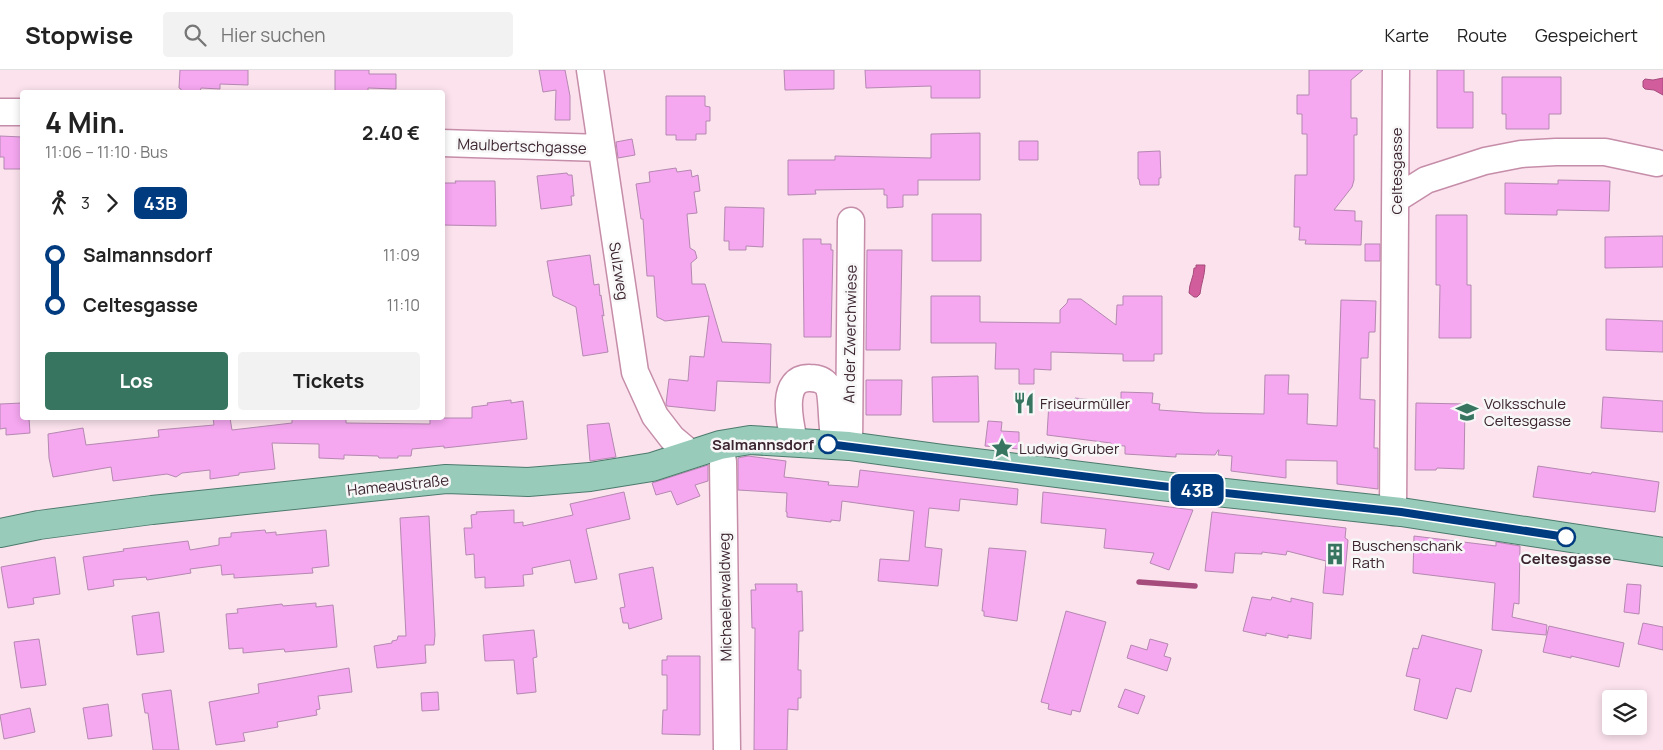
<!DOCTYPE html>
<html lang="de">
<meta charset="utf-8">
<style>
:root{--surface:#fff;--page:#f2f2f2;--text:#222;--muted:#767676;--line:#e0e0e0;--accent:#387561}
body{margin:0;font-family:Manrope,sans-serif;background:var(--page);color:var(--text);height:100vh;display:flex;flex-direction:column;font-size:19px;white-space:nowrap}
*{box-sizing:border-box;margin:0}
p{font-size:16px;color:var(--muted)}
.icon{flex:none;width:28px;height:28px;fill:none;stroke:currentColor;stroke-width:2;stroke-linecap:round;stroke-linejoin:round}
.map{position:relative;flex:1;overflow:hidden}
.side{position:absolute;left:20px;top:20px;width:425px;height:330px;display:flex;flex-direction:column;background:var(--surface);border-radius:5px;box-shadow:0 2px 8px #0003}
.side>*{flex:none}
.badge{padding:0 10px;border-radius:8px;font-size:18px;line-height:32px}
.tools{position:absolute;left:1602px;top:620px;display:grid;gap:10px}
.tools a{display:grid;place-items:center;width:45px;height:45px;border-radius:5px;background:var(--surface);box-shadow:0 2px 8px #0003;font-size:25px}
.map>.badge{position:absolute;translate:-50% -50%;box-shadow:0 0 0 2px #fff}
.legs{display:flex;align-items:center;gap:8px;height:55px;padding:0 25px;font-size:16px}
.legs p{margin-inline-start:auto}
.summary{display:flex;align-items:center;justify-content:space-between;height:85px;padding:0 25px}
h1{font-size:28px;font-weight:700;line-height:38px}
.cta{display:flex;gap:10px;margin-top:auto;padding:10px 25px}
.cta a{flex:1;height:58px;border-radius:5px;background:var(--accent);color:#fff;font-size:20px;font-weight:700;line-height:58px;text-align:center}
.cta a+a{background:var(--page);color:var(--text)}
ul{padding:0 25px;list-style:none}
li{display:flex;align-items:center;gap:18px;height:50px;font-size:19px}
li i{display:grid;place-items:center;width:8px;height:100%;margin:0 6px;background:currentColor}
li i::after{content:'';width:12px;height:12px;margin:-6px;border:4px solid;border-radius:50%;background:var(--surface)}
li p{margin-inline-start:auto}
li:first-child i{background:linear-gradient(#0000 50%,currentColor 0)}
li:last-child i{background:linear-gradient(currentColor 50%,#0000 0)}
header{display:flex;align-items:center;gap:30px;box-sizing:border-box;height:70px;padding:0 25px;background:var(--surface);border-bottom:1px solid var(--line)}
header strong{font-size:24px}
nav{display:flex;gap:28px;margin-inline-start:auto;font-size:18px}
.search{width:350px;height:45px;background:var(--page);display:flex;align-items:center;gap:12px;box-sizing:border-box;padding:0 18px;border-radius:5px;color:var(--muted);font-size:19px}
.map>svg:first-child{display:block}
</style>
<header>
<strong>Stopwise</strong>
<div class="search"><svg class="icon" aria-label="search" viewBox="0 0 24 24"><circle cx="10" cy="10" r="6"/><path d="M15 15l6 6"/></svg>Hier suchen</div>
<nav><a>Karte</a><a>Route</a><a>Gespeichert</a></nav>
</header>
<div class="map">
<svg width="1663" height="680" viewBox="0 0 1663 680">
<rect width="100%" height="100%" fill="#fbe2ed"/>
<!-- water -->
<path fill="#d25d9c" stroke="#a54c7c" d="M1663 8V25L1654 20 1645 19 1643 17V11L1645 9 1653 10Z
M1196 195H1205C1205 205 1201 214 1200 224L1197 227H1194L1189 223C1189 213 1194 207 1194 198H1196Z"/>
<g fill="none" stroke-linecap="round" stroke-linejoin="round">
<!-- stream -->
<path stroke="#a54c7c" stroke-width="5.5" d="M1139 512 1195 516"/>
</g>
<!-- building -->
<path fill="#f5a7f0" stroke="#b588b1" d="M180 0H248V15L220 14V19L201 18 200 22H181V19L179 18Z
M335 0H369V4H396V19L368 18V22H335Z
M539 0H565L570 26V50H555L556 20 543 22Z
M784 0H834V19L785 20Z
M865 0H980V28H931V16L866 18Z
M1309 0H1363L1351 10V48H1357V65H1354V110L1352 117 1334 140 1355 141V151H1362L1361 175 1305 174 1306 170H1299L1300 157H1294L1295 105H1307V64H1302V44H1297V25H1309Z
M1437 0H1464V22H1473V58H1437Z
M1502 7H1561V44H1549V59H1506V44H1502Z
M666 26H705V36L710 37V51H706V64H696V70H676V65H666Z
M980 63V110H918V125H903V137L887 138V125H884V119L815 120 816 124 788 125V90H835V86L931 88V64Z
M0 66 22 67V99H4V87H0Z
M632 69 635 85 618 88 616 72Z
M1019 71H1038V90H1019Z
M1160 81 1161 108H1159V115H1140L1139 109H1138V82Z
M676 98 677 102 691 100 692 107 698 105 700 121 694 122 697 143 687 144 690 178 695 181 697 188 691 193 692 214H705L722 272 771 274 770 313 717 311 715 341 667 336 666 334 669 309 688 311 690 286 704 287 709 246 665 251 657 247 654 206H647L643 149H641L636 114 650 112 649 102Z
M567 103 568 105H572L574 126H571L572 135 541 139 537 106Z
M1558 110 1610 111 1609 141 1557 140V145L1505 144V113L1558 114Z
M455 111H495L496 156 442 155V113H456Z
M725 137 764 138 763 177 746 176V180H729V171H724Z
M932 144H981V191H932Z
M1436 145H1467V215H1471V268H1439L1440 215H1436Z
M1663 166V197L1605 198V167Z
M803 169H821V174H831V180H833L831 267H804Z
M1365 174H1380V191H1365Z
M867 180H902L900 280H866Z
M590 185 594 215 599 214 600 226 601 225 604 246 602 245 608 282 583 286 576 237 553 226 547 191Z
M931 226H980V252L1060 253V240L1067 233 1068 229H1081L1116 255 1117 235H1123V226H1162V284H1154V291H1123V284L1051 282V300L1034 299V314H1019V299H995L996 273H931Z
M1341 230 1376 231 1375 262H1369L1368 288H1361L1360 329 1375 330 1374 378H1378V419L1337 414V391L1286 390V408L1231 401 1232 386 1218 385 1219 380H1218L1215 385 1176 384V387L1125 384V376L1111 375V373L1047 365 1049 332 1075 335V328L1113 332V330H1121V322L1153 323 1152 333 1160 334 1159 340 1204 343 1264 344 1265 305H1289L1288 324H1308L1307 354 1337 356Z
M1606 249 1663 251V282L1606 280Z
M978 306 979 352H933L932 307Z
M866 310H902L901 345H866Z
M1603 327 1663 331V362L1601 358Z
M511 330V333L523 331 527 369 444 378V376L412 379 411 386H398V388H379L378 386 344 385V389L319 388V374L272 373 275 399 239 403V405L210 409V400L182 403 176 407 167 404 113 411 111 397 53 407 49 388 48 364 83 358 86 375 159 367 158 360 214 355 213 348H230L232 360 292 353V348H346V353L430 354V348H472V337L488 335 487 333Z
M22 333V348H29L30 363 6 365V358L0 359V334Z
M1416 333 1465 334 1464 399 1437 398 1436 400H1415Z
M988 351 1002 352 1001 361 1019 362V379L985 376Z
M609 353 616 387 590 391 587 355Z
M748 386 786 391 784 407 829 412 828 415 858 417 860 400 1018 419 1017 435 960 429 959 441 929 438 925 477 942 479 938 516 878 511 880 489 909 491 914 441 842 431 840 451 831 450V452L787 447V442H786L787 423 738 420V388Z
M708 395V411L695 415 700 426 677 435 671 421 656 425 652 413Z
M1538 396 1591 404 1592 402 1659 412 1655 442 1533 427Z
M624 422 630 449 586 459 597 509 575 513 570 490 532 498 533 504 523 505 524 516 485 518V507L475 508 474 484 466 485 464 458H472L471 445 477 444 476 442 514 440V453L523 452V456L573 445 570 434Z
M1043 422 1153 435 1193 440 1169 500 1150 493 1154 483 1104 478 1106 459 1041 453Z
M1212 442 1346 458 1345 468 1348 470 1343 525 1323 523 1326 491 1287 481 1286 485 1262 482V484L1235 483 1233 503 1205 501Z
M429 446 435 565 434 575H425L426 593 377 598 374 576 392 573V571L397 570 398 566H406L400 448Z
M265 460 266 463 276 462V465L326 460 329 496 312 498 313 503 234 508V504L222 505 221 495 190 499 191 503 147 510 146 507 113 510 114 516 88 520 83 487 124 481 123 479 188 471 190 480 219 475V468L231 467V463Z
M1414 466 1496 476V472L1520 476 1519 534 1514 533 1512 547 1547 555 1546 565 1492 560 1495 513 1413 503Z
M989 478 1026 481 1017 551 984 546V541H982Z
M55 487 60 524 33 528 34 534 8 538 1 497Z
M653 497 662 549 629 559 628 553H623L620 538 625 537 619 504Z
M755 514H797V522L802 521 803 561H799L798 600H801V628H798V640L788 639 787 680H754L755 558H752L751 520H756Z
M1627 514 1641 515 1639 544 1624 542Z
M1252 527 1271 530 1272 527 1291 532V528L1313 533 1311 569 1288 565V568L1266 563V566L1243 561Z
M316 533V537L333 535 337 577 285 582 284 579 243 583V578L229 579 226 544 238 543 237 539 282 534 283 536Z
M1066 541 1106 552 1080 642 1072 640 1071 645 1048 639 1049 634 1041 632Z
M159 542 164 582 137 585 132 546Z
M1643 553 1663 557V580L1638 574Z
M1549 556 1624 573 1619 597 1571 586V588L1543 582Z
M534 560 537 587 533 588 536 622 517 624 514 590 485 591 483 565Z
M1422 565 1482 580 1471 622 1456 618 1447 649 1414 640 1420 609 1406 606 1413 578 1418 579Z
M39 569 46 615 21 618 14 572Z
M1150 569 1168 574 1164 586 1171 588 1167 601 1127 588 1131 575 1147 580Z
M667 586H700V665L662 664 663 640H667V605H662V590H667Z
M349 598 352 622 318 626 320 639 316 640 317 645 277 652 278 657 243 663 245 671 216 675 209 632 259 623 258 614Z
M1125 619 1145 626 1138 644 1118 637Z
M171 620 179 680H153L148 643H145L142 624Z
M438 622 439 640 422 641 421 623Z
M108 634 112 666 88 669 83 638Z
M30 638 35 662 4 669 0 645Z"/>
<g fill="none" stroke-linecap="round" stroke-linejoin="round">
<!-- minor casing -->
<g stroke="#c68da9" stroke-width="29">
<path id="minor" d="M590 0 635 302 655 346 672 368 691 384
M0 42H22
M442 73 601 78
M1396 129 1426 110 1485 91 1521 84 1556 82H1605L1657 93
M794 371C790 353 779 307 810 308 817 308 823 310 827 315 833 323 831 353 834 365
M720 375 723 392 727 680
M849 376 851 151
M1393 442 1396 0"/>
</g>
<!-- major casing -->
<g stroke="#4c7a6c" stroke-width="30">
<path id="major" d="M0 463 39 455 152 440 446 409 528 412 590 407 652 397 720 375 750 370 849 376 944 389 1161 416 1401 442 1663 482"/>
</g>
<!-- minor -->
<use href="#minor" stroke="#fff" stroke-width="26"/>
<!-- major -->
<use href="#major" stroke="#99cbba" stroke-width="28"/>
</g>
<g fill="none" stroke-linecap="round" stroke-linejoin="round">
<!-- line-1 casing -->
<g stroke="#fff" stroke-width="11">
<path id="line-1" d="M828 374 1161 416 1401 442 1566 467"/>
</g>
<!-- line-1 -->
<use href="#line-1" stroke="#003b80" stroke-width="8"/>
</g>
<!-- icons -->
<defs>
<g id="restaurant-bare" transform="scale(1.725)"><path d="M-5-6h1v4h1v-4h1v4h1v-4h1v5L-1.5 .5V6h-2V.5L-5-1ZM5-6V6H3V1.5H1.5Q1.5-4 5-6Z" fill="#387561" stroke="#f7f7f7" stroke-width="2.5" paint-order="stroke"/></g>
<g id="school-bare" transform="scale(1.725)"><path d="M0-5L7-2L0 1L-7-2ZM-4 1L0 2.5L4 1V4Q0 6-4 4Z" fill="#387561" stroke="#f7f7f7" stroke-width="2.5" paint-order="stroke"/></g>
<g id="sight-bare" transform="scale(1.725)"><path d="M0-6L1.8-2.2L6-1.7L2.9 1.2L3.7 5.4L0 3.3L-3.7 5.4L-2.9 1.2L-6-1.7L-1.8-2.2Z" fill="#387561" stroke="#f7f7f7" stroke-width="2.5" paint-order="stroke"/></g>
<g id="building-bare" transform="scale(1.725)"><path d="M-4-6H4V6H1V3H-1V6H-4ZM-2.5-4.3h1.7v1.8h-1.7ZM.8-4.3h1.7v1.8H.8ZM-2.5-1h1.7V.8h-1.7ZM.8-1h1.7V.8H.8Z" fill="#387561" stroke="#f7f7f7" stroke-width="2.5" paint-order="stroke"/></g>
</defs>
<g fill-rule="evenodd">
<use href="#restaurant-bare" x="1024" y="333"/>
<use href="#school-bare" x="1467" y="342"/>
<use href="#sight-bare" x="1002" y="378"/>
<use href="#building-bare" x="1335" y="484"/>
</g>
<!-- markers -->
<g fill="#fff" stroke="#003b80" stroke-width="2.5">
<circle cx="828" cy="374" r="9"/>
<circle cx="1566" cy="467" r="9"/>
</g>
<g text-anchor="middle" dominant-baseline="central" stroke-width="5" stroke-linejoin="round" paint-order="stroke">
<!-- street labels -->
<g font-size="15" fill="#3c2530" stroke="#f7f7f7">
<text transform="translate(522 76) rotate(2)">Maulbertschgasse</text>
<text transform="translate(1396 101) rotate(-90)">Celtesgasse</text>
<text transform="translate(619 201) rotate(81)">Sulzweg</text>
<text transform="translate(850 264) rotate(-89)">An der Zwerchwiese</text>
<text transform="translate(398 415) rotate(-6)">Hameaustraße</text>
<text transform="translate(725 527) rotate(-91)">Michaelerwaldweg</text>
</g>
<!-- poi labels -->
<g font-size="15" fill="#3c2530" stroke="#f7f7f7" text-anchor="start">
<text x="1040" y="333">Friseurmüller</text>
<text x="1484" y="333">Volksschule<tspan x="1484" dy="17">Celtesgasse</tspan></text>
<text x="1019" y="378">Ludwig Gruber</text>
<text x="1352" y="475">Buschenschank<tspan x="1352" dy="17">Rath</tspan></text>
</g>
<!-- stop labels -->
<g font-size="15" font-weight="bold" fill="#3c2530" stroke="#f7f7f7" text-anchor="end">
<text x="814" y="374">Salmannsdorf</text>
<text x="1566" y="488" text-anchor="middle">Celtesgasse</text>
</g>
</g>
</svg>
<div class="tools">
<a><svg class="icon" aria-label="layers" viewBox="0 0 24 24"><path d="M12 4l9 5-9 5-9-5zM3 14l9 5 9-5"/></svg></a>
</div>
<b class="badge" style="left:1197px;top:420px;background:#003b80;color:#fff">43B</b>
<section class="side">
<div class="summary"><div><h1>4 Min.</h1><p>11:06 – 11:10 · Bus</p></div><b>2.40 €</b></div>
<div class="legs"><svg class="icon" aria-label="walk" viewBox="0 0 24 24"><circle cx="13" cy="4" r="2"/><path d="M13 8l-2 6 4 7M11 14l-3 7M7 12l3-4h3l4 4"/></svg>3<svg class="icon" aria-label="forward" viewBox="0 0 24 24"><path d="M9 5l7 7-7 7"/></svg><b class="badge" style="background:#003b80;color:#fff">43B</b></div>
<ul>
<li><i style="color:#003b80"></i><b>Salmannsdorf</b><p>11:09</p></li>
<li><i style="color:#003b80"></i><b>Celtesgasse</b><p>11:10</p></li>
</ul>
<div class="cta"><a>Los</a><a>Tickets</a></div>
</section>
</div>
